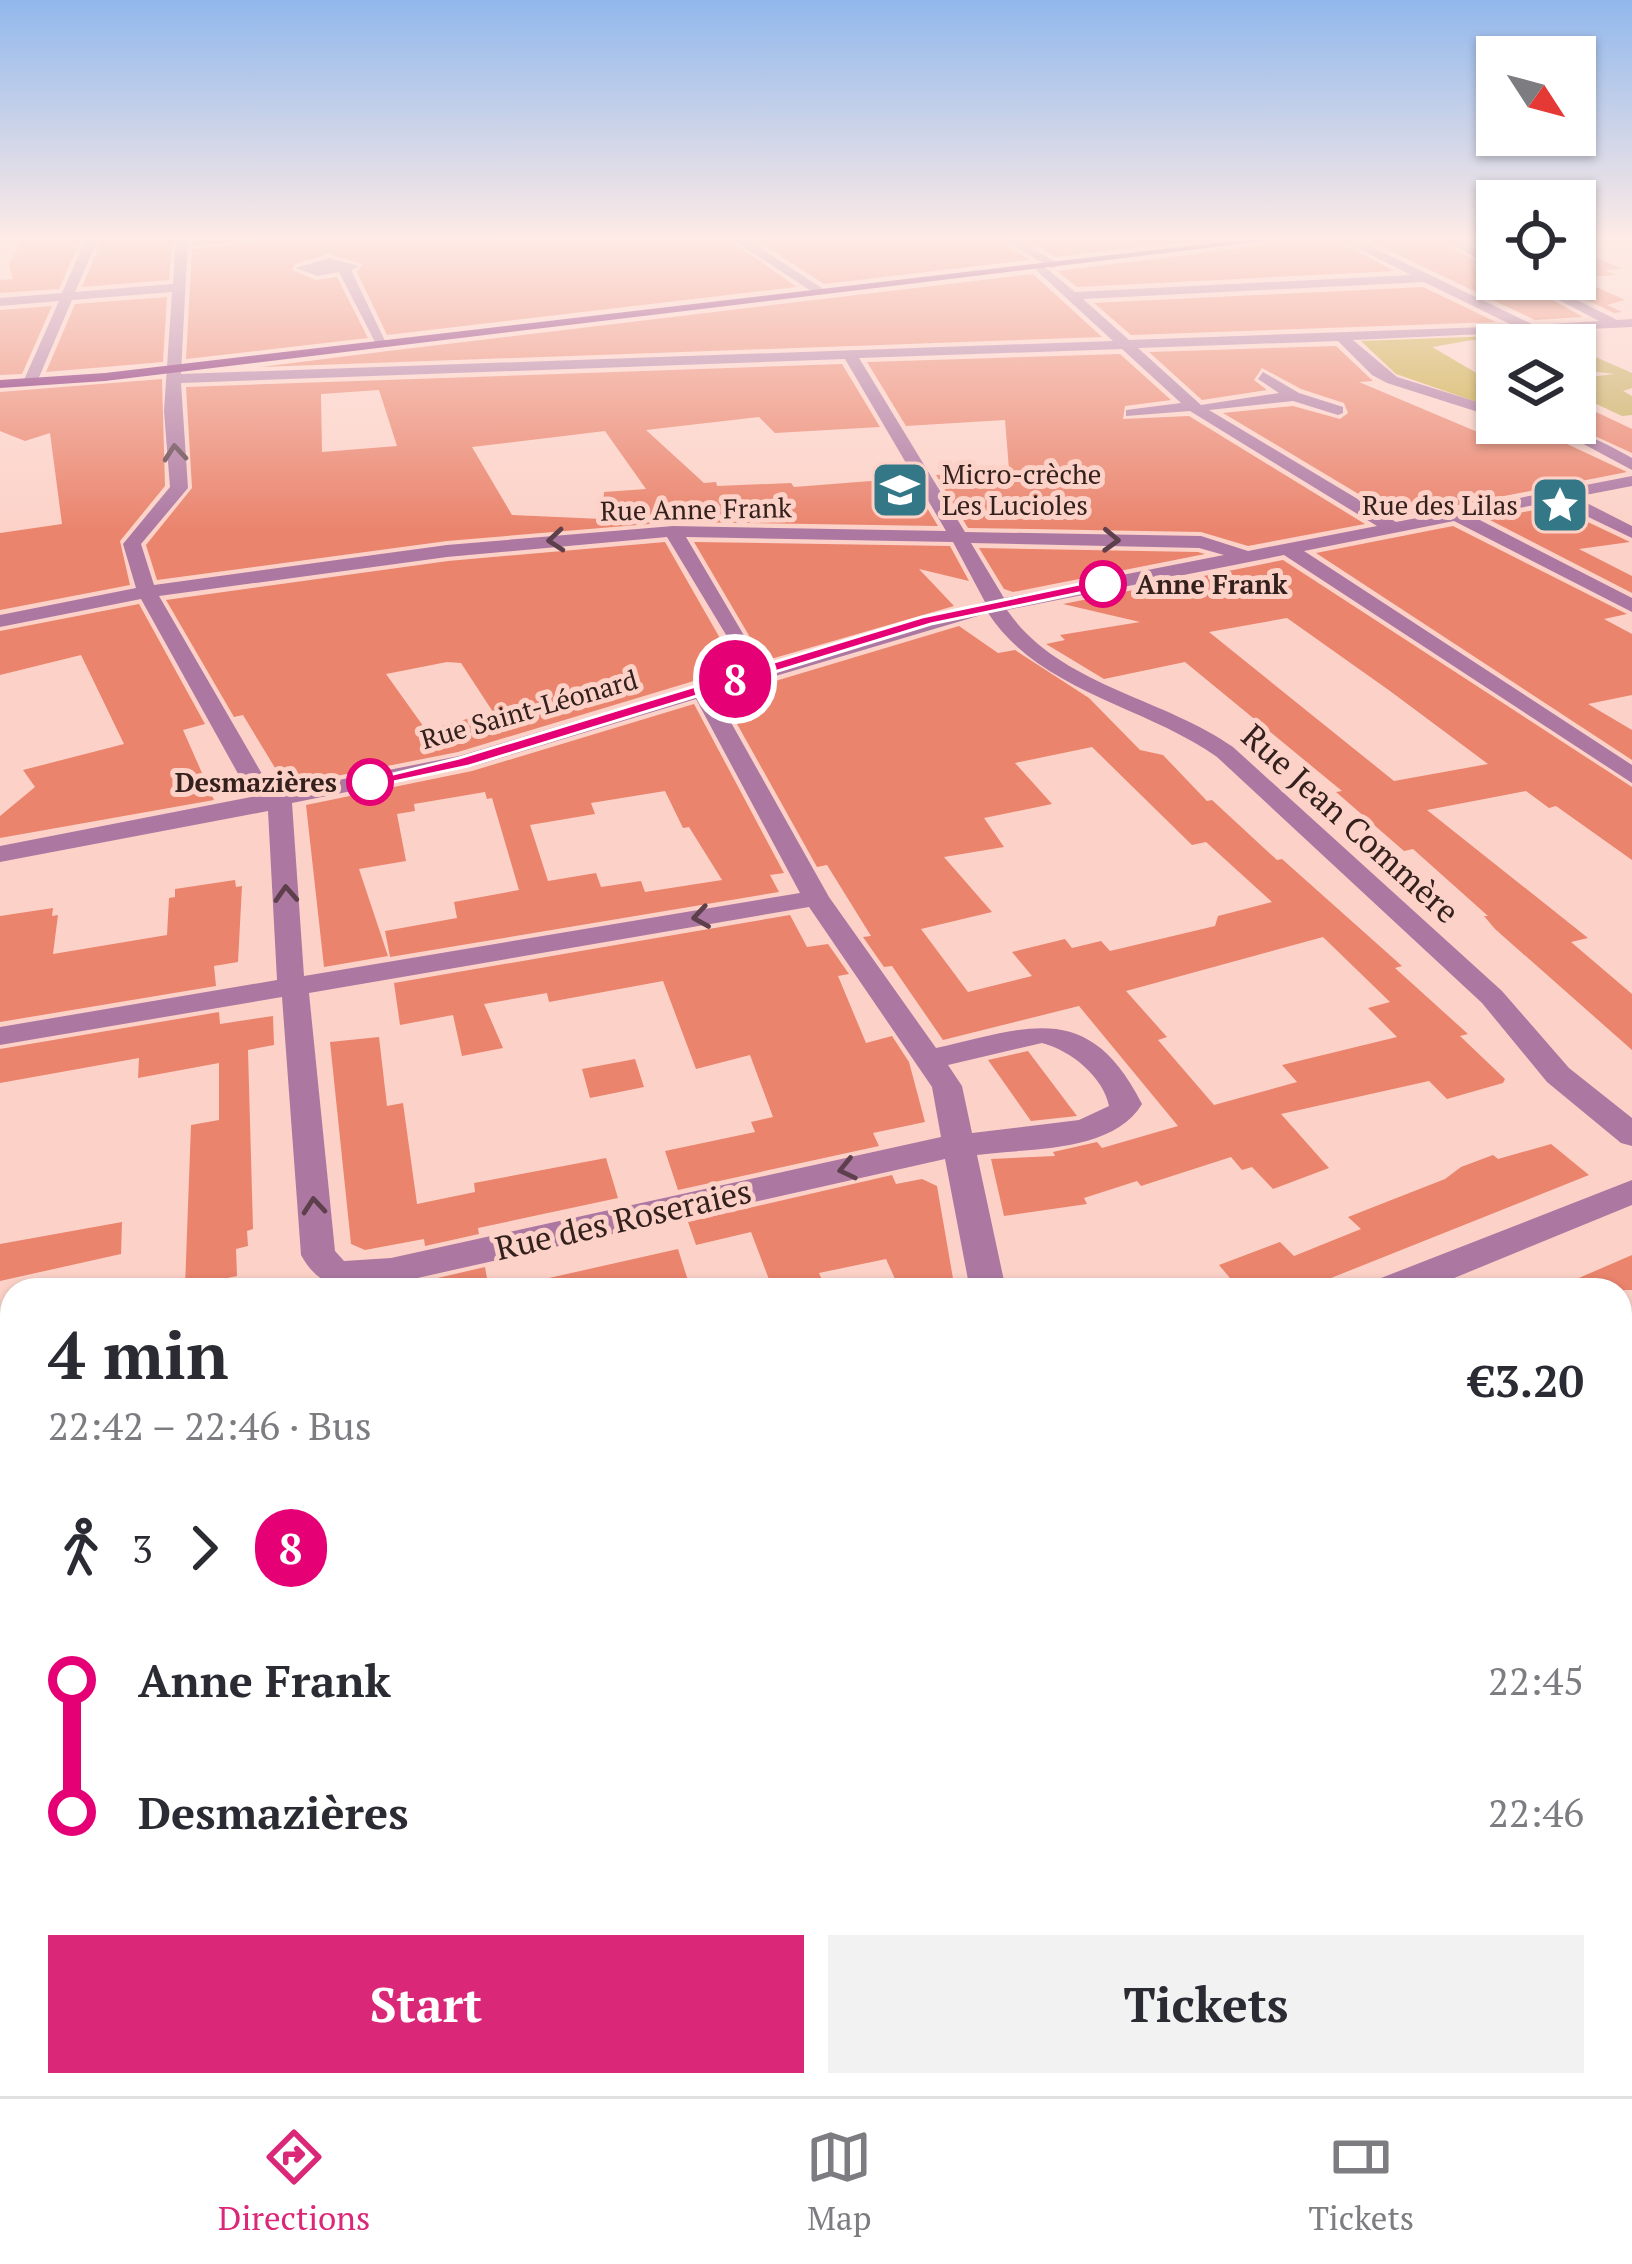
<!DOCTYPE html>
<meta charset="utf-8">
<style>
:root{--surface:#fff;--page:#f2f2f3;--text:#2b2b33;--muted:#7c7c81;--line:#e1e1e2;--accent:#db2777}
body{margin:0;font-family:"PT Serif",serif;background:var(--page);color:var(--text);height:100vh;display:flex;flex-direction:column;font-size:45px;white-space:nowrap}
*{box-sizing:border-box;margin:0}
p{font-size:39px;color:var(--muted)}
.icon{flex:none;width:66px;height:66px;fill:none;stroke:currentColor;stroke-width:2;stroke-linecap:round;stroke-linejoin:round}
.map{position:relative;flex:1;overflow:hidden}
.drawer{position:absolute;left:0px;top:1278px;width:1632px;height:819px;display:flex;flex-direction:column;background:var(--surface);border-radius:36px 36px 0 0;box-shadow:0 3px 9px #0004}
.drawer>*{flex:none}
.badge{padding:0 24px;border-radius:39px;font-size:42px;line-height:78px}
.needle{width:78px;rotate:126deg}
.buttons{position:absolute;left:1476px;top:36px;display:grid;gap:24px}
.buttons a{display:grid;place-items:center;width:120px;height:120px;border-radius:0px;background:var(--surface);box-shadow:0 3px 9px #0004;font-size:60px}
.map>.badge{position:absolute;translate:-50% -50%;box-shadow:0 0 0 6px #fff}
.legs{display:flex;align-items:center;gap:18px;height:132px;padding:0 48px;font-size:39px}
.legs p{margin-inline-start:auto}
.headline{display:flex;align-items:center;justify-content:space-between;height:204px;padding:0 48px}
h1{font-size:66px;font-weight:600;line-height:90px}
.button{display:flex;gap:24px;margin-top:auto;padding:24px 48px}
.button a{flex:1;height:138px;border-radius:0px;background:var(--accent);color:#fff;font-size:48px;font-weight:600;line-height:138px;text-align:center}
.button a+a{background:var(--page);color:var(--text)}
ul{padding:0 48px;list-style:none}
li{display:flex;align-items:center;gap:42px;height:132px;font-size:45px}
li i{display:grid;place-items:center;width:18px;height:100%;margin:0 15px;background:currentColor}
li i::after{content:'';width:30px;height:30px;margin:-15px;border:9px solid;border-radius:50%;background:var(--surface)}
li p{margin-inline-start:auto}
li:first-child i{background:linear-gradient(#0000 50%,currentColor 0)}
li:last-child i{background:linear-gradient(currentColor 50%,#0000 0)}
.tabs{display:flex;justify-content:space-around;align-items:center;height:168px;border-top:3px solid var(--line);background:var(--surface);font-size:33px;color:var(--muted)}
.tabs a{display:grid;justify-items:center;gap:6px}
.tabs .active{color:var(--accent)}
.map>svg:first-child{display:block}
</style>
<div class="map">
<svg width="1632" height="2096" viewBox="0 0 1632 2096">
<rect width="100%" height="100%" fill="#fcd2c8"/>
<!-- green -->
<path fill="#c4ac59" d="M1591 355 1632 373V388L1623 391 1632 396V415L1622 416 1575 394V389L1591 385 1579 378 1615 374 1589 371 1575 377V357Z"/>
<!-- forest -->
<path fill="#c6a83a" d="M1496 336 1432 347 1497 385V409L1396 374 1361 341Z"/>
<!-- building -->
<path fill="#ea846d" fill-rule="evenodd" d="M24 237H82L59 289 0 293V280L13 279 9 265Z
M103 237H172L169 280 82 287Z
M280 237H373L374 247 481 237H725L797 287 387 335 357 272 363 264 328 254 295 264 292 270 316 280 337 277 368 338 186 359 192 249 277 241Z
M751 237H995L1029 260 824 284Z
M1022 237H1227L1056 257Z
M1302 237H1332L1394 271 1077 287 1057 271 1299 241Z
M1361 237H1433L1497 273V279H1515L1583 317 1535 320Z
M1575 248 1622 269 1605 270 1616 275 1576 278 1625 300 1607 305 1622 312 1613 313 1618 315 1545 279H1575Z
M1033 274 1102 337 261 367 388 351Z
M1423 287 1496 322 1131 335 1094 303Z
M167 297 163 362 46 372 75 304Z
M52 306 22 374 0 375V310Z
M1336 346 1373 381 1359 382 1506 444 1539 443 1552 437 1627 472 1397 517 1223 413 1293 406 1340 419 1348 413 1344 403 1301 389 1262 368 1254 380 1267 390 1202 400 1149 352Z
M1120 354 1171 400 1125 406 1123 419 1189 416 1365 524 1248 546 1201 532 968 528 936 475 1009 469 1005 420 906 426 867 362Z
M842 364 880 427 775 433 759 417 646 430 704 483 716 482 717 486 791 483 794 487 909 478 938 526 673 522 447 541 157 580 146 545 192 488 186 387ZM379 390 397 446 322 452 321 394ZM605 431 646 489 604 492 602 519 512 515 472 447Z
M162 379 165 486 120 541 130 585 0 610V533L62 524 50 433 25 441 0 431V392Z
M1575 402 1632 429V453L1575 427Z
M1554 506 1630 542 1579 549 1632 576V593L1488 519Z
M1453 526 1627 614 1604 619 1632 634V695L1588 704 1632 730V760L1316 553Z
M665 542 737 668 458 752 286 786 243 715 234 717 166 600 448 561ZM447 662 461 663 493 712 426 730 386 674Z
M694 542 950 546 969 581 919 569 954 606 764 661Z
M979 548 1198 552 1205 554 1013 592 1004 589Z
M1283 560 1632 787V860L1556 806 1549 808 1526 791 1427 810 1588 938 1571 942 1632 994V1050L1495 929 1484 916H1488L1413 849 1404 851 1336 792 1342 791 1185 662 1104 679 1046 644 1065 640 1060 635 1140 622 1063 604ZM1287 618 1390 691 1488 764 1394 781 1209 632Z
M139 604 205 724 183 730 214 800 0 838V816L35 787 23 770 124 744 81 655 0 675V631Z
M959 626 998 653 1015 650 1089 698 1140 750 1163 755 1207 801 1212 800 1277 860 1282 859 1402 966 1395 968 1468 1034 1460 1036 1505 1079 1503 1083 1447 1099 1429 1081 1281 1114 1329 1168 1273 1189 1252 1167 1242 1170 1231 1157 1141 1186 1137 1181 1084 1198 1087 1204 1004 1216 991 1159 1055 1156 1053 1152 1097 1142 1102 1148 1178 1126 1079 1006 943 1040 892 966 884 967 863 937 871 936 827 865 817 867 722 697ZM1092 747 1192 845 1206 842 1272 902 1218 916 1215 926 1110 951 1101 941 1072 948 1065 939 1012 952 1032 976 968 992 921 929 992 912 944 857 1004 847 984 818 1052 804 1015 763ZM1323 937 1390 1002 1368 1008 1397 1037 1282 1065 1297 1082 1214 1105 1158 1040 1167 1037 1126 991Z
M694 704 784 873 770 875 779 892 390 957 385 931 457 918 454 902 519 890 492 798 487 799 485 792 414 804 415 811 397 814 406 861 359 869 388 956 324 967 306 805 472 771ZM665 791 683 828 689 827 722 880 645 892 641 881 601 887 596 873 548 881 530 825 595 814 591 803Z
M235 880 236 887 242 886 238 962 214 966 216 986 0 1022V916L53 908 52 916 58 915 53 954 167 935 169 898 175 897V889Z
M790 915 807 947 828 944 849 974 838 976 866 1043 892 1036 909 1062 925 1122 873 1133 879 1146 678 1190 665 1151 755 1132 751 1122 773 1117 750 1055 696 1069 663 981 549 1002 547 993 484 1004 503 1048 462 1056 453 1015 400 1025 394 983Z
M219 1012 220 1024 273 1016 274 1045 248 1050 253 1229 247 1231 248 1246 236 1249 237 1276 185 1287 191 1125 219 1120V1063L138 1078 139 1058 0 1083V1049Z
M379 1037 387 1106 403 1103 417 1204 475 1192 474 1183 606 1158 618 1198 478 1228 479 1234 425 1246 424 1239 365 1250 351 1244 330 1042Z
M1028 1051 1077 1116 1031 1121 988 1060Z
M635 1059 644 1087 590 1098 582 1069Z
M1551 1144 1589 1175 1301 1290H1240L1219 1265 1280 1242 1294 1256 1361 1229 1348 1217 1445 1179 1461 1167 1493 1155 1498 1159Z
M892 1175 896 1184 922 1179 937 1186 955 1290H900L886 1259 819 1273 826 1290H773L751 1232 696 1245 688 1222Z
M122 1222 121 1254 0 1281V1244Z
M678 1249 691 1290H550L549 1278Z
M1632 1255V1290H1551Z
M485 1267 489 1290H431L429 1280Z"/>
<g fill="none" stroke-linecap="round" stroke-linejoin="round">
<!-- minor -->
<path fill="#ac78a2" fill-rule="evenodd" d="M87 237H99L75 292 173 284 176 237H188L181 374 1113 341 1036 270 1040 263 1075 292 1411 275 1336 237H1351L1534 325 1599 321 1519 279H1535L1617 320 1632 319V327L1353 340 1397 377 1497 408V418L1387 383 1372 375 1338 341 1138 348 1201 405 1279 393 1258 379 1263 372 1299 393 1343 407V413L1338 415 1293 401 1209 410 1396 522 1632 476V486L1575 497 1632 526V538L1555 501 1474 517 1632 598V612L1454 521 1304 551 1632 765V783L1284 555 1007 610C1058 685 1162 697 1233 747L1502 991 1569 1068 1632 1118V1146L1621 1143 1547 1082 1482 1003 1217 757C1144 705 1040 692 988 613L715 694 829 897 936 1048C1029 1027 1089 999 1142 1104 1113 1153 1028 1148 977 1155L1006 1290H970L945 1159 391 1284C351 1287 323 1295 301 1255L282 997 0 1045V1027L277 980 268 811 0 862V846L251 797 141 599 0 627V615L136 588 123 544 170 487 164 411 172 292 72 300 37 382 30 386 23 382 59 301 0 306V298L62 293ZM1424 282 1514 326 1129 340 1083 299ZM1122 349 1181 403 1126 410V416L1190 411 1377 526 1248 551 1201 536 965 532 859 358ZM845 359 946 531 673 526 447 545 154 585 141 544 188 488 181 383ZM667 537 737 653 743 671 459 756 273 793 159 596 447 557ZM686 537 953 542 985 602 762 666ZM971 543 1199 548 1224 555 1004 598ZM696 699 800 893 304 976 292 803 471 767ZM809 907 932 1087 941 1137 391 1258 344 1261 335 1251 309 993ZM1042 1043C1072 1051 1103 1077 1109 1106L1079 1120 972 1133 962 1086 948 1065Z
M220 237H276L196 246 190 242Z
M729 237H743L828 292 817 295Z
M999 237H1013L1061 265 1051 268Z
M1437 237H1452L1497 260V269Z
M329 258 359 266 351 270 388 347 376 344 339 272 318 276 296 268Z
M1525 423C1566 423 1596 438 1632 458V470L1576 440Z
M1632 1180V1205L1425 1290H1371L1376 1280Z
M12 1337V1367L0 1369V1339Z
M1620 1732 1632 1736V1774L1620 1778Z
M12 1784V1832L0 1836V1788Z
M998 2085H1052V2096H998Z"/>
<!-- major -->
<path fill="#79176d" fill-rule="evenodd" d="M1264 237H1298L105 381 0 388V380L105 373Z"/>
</g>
<!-- one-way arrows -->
<defs><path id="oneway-chevron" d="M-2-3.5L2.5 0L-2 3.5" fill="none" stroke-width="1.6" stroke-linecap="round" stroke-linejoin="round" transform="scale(3)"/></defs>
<g stroke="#5e3f4c">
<use href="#oneway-chevron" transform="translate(175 453) rotate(-95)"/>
<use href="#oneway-chevron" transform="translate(556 540) rotate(175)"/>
<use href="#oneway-chevron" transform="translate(1111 540) rotate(2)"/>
<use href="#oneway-chevron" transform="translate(286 894) rotate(-93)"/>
<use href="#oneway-chevron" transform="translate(701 917) rotate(171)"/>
<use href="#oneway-chevron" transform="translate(847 1169) rotate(167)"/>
<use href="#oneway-chevron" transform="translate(314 1206) rotate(-95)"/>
</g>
<!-- sky -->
<linearGradient id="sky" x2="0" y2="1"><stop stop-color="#91b8ec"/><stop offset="0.45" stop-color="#feebe6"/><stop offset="1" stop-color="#feebe6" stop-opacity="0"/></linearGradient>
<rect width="1632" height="530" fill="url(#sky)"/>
<!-- line-1 -->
<path fill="#e50076" stroke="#fff" stroke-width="3" d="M1103 579 1108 581V587L931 624 469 766 370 787 360 782 459 758 922 617Z"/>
<!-- icons -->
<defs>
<g id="school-square" transform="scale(3)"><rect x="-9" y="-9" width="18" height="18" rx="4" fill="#347887" stroke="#fcd2c8"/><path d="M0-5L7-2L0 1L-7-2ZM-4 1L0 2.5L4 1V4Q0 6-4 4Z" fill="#fff"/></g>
<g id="sight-square" transform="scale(3)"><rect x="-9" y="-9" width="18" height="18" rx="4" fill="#347887" stroke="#fcd2c8"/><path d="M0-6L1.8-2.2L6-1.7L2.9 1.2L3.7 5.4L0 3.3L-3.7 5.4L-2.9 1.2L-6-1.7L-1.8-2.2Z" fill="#fff"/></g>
</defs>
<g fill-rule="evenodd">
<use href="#school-square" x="900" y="490"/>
<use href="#sight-square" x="1560" y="505"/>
</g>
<!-- markers -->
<g fill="#fff" stroke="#e50076" stroke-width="6">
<circle cx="1103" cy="584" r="21"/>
<circle cx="370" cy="782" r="21"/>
</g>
<g text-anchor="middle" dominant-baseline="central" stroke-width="10" stroke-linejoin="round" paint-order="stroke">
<!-- far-poi labels -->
<g font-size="27" fill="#34211d" stroke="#fcd2c8" text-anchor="start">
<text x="942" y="474">Micro-crèche<tspan x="942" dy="31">Les Lucioles</tspan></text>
<text x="1518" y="505" text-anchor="end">Rue des Lilas</text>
</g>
<!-- far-street labels -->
<g font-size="27" fill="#34211d" stroke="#fcd2c8">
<text transform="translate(696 509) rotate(-1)">Rue Anne Frank</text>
<text transform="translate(529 709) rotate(-16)">Rue Saint-Léonard</text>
</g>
<!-- far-stop labels -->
<g font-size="27" font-weight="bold" fill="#34211d" stroke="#fcd2c8" text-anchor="start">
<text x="1136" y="584">Anne Frank</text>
<text x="337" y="782" text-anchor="end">Desmazières</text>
</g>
<!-- street labels -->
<g font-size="33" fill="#34211d" stroke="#fcd2c8">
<text transform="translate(1351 823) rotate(42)">Rue Jean Commère</text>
<text transform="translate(623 1219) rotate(-13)">Rue des Roseraies</text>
</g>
</g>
</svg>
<div class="buttons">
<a><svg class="needle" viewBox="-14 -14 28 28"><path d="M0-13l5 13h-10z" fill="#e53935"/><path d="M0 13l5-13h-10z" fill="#7c7c81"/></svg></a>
<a><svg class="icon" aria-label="locate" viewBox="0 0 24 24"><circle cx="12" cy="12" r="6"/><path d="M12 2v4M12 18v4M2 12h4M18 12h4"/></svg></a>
<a><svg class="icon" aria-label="layers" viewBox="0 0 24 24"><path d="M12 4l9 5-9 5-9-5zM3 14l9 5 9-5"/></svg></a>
</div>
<b class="badge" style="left:735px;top:679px;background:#e50076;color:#fff">8</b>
<section class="drawer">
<div class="headline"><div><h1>4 min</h1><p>22:42 – 22:46 · Bus</p></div><b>€3.20</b></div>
<div class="legs"><svg class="icon" aria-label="walk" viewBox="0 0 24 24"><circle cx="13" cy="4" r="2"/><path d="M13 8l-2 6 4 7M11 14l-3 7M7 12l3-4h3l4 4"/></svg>3<svg class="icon" aria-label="forward" viewBox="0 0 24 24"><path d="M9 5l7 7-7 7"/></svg><b class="badge" style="background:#e50076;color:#fff">8</b></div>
<ul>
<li><i style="color:#e50076"></i><b>Anne Frank</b><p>22:45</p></li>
<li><i style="color:#e50076"></i><b>Desmazières</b><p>22:46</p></li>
</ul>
<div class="button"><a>Start</a><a>Tickets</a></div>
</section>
</div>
<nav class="tabs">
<a class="active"><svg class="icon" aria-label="directions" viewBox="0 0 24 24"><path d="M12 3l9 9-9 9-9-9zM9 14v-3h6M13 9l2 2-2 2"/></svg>Directions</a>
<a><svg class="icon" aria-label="map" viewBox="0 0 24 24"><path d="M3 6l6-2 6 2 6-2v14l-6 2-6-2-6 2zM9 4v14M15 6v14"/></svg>Map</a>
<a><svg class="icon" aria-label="tickets" viewBox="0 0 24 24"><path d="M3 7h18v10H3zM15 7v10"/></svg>Tickets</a>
</nav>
